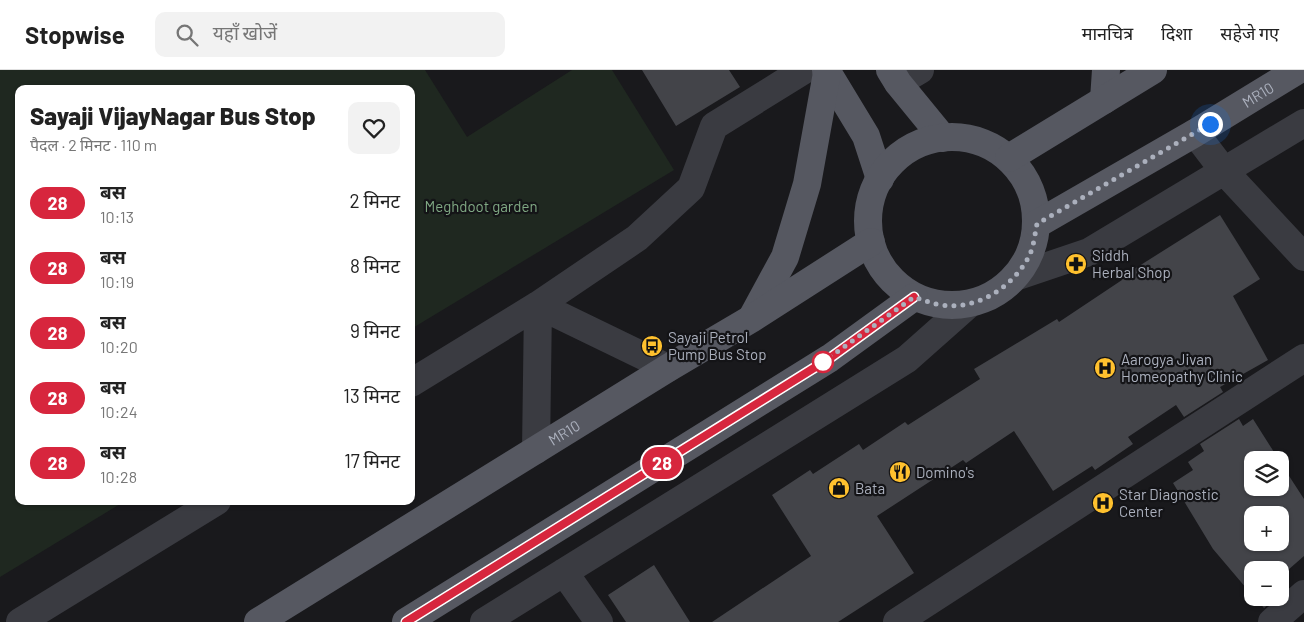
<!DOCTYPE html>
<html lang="hi">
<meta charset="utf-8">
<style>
:root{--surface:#fff;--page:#f2f2f2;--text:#222;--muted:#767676;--line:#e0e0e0}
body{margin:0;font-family:Barlow,"Noto Sans Devanagari",sans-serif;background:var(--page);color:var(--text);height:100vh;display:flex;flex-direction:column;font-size:19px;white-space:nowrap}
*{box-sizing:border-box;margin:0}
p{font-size:16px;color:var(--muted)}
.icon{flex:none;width:28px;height:28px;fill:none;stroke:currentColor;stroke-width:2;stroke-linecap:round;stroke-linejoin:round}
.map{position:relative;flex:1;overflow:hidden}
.side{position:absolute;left:15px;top:15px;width:400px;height:420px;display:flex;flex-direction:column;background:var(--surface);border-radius:10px;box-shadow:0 1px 4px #0004}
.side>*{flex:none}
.badge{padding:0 10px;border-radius:16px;font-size:18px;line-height:32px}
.buttons{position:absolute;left:1244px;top:381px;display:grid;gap:10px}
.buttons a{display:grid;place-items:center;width:45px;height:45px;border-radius:10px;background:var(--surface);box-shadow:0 1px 4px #0004;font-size:25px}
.you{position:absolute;width:25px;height:25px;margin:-12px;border:4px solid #fff;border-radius:50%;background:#1a73e8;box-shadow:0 0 0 8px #1a73e833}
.map>.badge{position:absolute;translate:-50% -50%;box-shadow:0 0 0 2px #fff}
.round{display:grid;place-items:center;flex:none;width:52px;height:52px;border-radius:10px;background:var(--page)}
.summary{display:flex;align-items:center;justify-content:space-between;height:85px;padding:0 15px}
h1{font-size:24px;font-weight:800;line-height:38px}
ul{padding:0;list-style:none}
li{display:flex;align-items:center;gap:15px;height:65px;padding:0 15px}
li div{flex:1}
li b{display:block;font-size:19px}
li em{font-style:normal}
li .badge{min-width:55px;font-weight:700;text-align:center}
header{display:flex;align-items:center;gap:30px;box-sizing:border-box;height:70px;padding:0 25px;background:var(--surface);border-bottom:1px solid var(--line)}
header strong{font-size:24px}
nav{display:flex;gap:28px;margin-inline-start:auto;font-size:18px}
.search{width:350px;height:45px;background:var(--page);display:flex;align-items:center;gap:12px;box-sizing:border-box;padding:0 18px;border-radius:10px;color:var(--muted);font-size:19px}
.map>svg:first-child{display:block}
</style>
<header>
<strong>Stopwise</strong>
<div class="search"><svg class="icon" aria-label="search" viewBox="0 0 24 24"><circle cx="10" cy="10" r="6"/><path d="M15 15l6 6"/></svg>यहाँ खोजें</div>
<nav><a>मानचित्र</a><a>दिशा</a><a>सहेजे गए</a></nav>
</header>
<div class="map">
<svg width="1304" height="552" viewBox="0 0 1304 552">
<rect width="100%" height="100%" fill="#19191c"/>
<!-- green -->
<path fill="#1f2820" d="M0 0H425L467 67 572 0H612L674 100 411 259V19H19V431H125L0 507Z"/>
<!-- building -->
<path fill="#434449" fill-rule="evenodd" d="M642 0H729L740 17 676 56Z
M1220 145 1260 209 1233 226 1268 290 1220 317 1223 322 1184 347 1176 335 1128 367 1133 374 1095 400 1092 396 1053 421 1014 361 966 393 963 390 877 446 914 503 838 552H712L811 486 772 425 810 400 813 404 859 374 863 380 905 352 908 355 980 309 974 299 1057 249 1059 252 1122 210 1120 208Z
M1239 349 1243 356 1253 349 1279 390H1252V418H1280V392L1304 429V486L1280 507V500H1252V525L1213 479 1173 413 1193 400 1188 392 1204 381 1200 374ZM1252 445H1280V472H1252Z
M654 495 690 552H626L608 525Z
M1255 528H1276L1264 538Z"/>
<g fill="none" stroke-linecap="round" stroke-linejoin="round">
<!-- minor -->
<path stroke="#3a3b41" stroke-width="28" d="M898 13 920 0
M1195 63 1224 101 1304 187
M1015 207 1089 182 1304 53
M411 313 538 235 637 168 691 118 714 56 804 0
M536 380 538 235 668 298
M564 502 599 552
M20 552 217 431
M484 552 907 289 969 234
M897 552 1304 288
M1272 552 1304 524"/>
<!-- major -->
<g stroke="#565861" stroke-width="28">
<path d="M826 0 866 66 880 109"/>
<path d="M890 0 898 13 943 68"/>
<path d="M1104 30 1106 0"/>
<circle cx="952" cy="151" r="84"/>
<path d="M1009 88 1153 0"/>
<path id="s1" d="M1037 154 1195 63 1298 0"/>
<path d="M753 246 785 187 807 114 827 3"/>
<path id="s2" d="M258 552 668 298 751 249 871 172"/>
<path d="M406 552 830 288 914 227"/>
</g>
</g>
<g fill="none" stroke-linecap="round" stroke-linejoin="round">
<!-- line casing -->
<g stroke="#fff" stroke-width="11">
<path id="line" d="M406 552 830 288 914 227"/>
</g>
<!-- line -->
<use href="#line" stroke="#d7263d" stroke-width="8"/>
<!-- walk -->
<path stroke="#abb0bd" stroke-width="5" stroke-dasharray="0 9" d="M823 292 914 227C923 230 931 233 940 235 977 241 1015 216 1030 184 1034 175 1035 163 1037 154L1210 54"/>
</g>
<!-- icons -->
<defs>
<g id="pharmacy-disc" transform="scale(1.125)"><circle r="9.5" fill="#ffc12e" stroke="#141417"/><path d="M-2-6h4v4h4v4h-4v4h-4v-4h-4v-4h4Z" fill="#111"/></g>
<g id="bus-disc" transform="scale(1.125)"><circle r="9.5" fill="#ffc12e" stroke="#141417"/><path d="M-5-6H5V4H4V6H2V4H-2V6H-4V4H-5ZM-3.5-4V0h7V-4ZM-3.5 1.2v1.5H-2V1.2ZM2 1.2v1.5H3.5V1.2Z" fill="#111"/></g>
<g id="hospital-disc" transform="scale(1.125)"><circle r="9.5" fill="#ffc12e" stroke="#141417"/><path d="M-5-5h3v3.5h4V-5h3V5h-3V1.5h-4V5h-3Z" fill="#111"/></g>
<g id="restaurant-disc" transform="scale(1.125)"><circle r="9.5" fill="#ffc12e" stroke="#141417"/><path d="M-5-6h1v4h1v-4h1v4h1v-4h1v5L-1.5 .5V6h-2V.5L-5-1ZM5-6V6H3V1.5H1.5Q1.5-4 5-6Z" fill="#111"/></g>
<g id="shop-disc" transform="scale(1.125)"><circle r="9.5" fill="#ffc12e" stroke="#141417"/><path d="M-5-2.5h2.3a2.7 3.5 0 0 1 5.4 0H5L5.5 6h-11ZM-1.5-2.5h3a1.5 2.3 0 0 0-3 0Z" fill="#111"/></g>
</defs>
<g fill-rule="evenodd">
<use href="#pharmacy-disc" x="1076" y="194"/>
<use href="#bus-disc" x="652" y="276"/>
<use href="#hospital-disc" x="1105" y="298"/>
<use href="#restaurant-disc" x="900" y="402"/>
<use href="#shop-disc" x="839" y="418"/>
<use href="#hospital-disc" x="1103" y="433"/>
</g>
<!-- markers -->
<circle fill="#fff" stroke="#d7263d" stroke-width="2.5" cx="823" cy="292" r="10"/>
<g text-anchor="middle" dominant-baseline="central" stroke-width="4.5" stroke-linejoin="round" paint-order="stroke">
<!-- street labels -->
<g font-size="15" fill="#abb0bd" stroke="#141417">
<text stroke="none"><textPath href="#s1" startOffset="256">MR10</textPath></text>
<text stroke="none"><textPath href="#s2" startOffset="360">MR10</textPath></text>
</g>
<!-- park labels -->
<g font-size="15" fill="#80a984" stroke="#141417">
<text x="481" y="136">Meghdoot garden</text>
</g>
<!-- poi labels -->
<g font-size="15" fill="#abb0bd" stroke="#141417" text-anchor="start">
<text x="1092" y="185">Siddh<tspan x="1092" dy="17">Herbal Shop</tspan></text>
<text x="668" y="267">Sayaji Petrol<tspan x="668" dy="17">Pump Bus Stop</tspan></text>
<text x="1121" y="289">Aarogya Jivan<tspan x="1121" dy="17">Homeopathy Clinic</tspan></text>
<text x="916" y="402">Domino's</text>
<text x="855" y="418">Bata</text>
<text x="1119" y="424">Star Diagnostic<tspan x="1119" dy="17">Center</tspan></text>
</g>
</g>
</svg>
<div class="buttons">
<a><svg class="icon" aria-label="layers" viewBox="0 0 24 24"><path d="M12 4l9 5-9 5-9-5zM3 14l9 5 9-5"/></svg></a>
<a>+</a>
<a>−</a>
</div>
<div class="you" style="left:1210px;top:54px"></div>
<b class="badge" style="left:662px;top:393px;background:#d7263d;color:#fff">28</b>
<section class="side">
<div class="summary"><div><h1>Sayaji VijayNagar Bus Stop</h1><p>पैदल · 2 मिनट · 110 m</p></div><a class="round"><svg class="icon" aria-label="heart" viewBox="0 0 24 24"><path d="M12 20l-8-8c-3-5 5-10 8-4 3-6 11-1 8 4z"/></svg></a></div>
<ul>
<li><span class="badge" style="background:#d7263d;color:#fff">28</span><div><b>बस</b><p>10:13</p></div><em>2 मिनट</em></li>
<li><span class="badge" style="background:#d7263d;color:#fff">28</span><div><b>बस</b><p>10:19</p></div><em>8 मिनट</em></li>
<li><span class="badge" style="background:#d7263d;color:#fff">28</span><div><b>बस</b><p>10:20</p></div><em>9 मिनट</em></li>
<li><span class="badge" style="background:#d7263d;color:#fff">28</span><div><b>बस</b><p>10:24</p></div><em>13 मिनट</em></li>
<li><span class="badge" style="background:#d7263d;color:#fff">28</span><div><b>बस</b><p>10:28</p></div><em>17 मिनट</em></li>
</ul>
</section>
</div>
